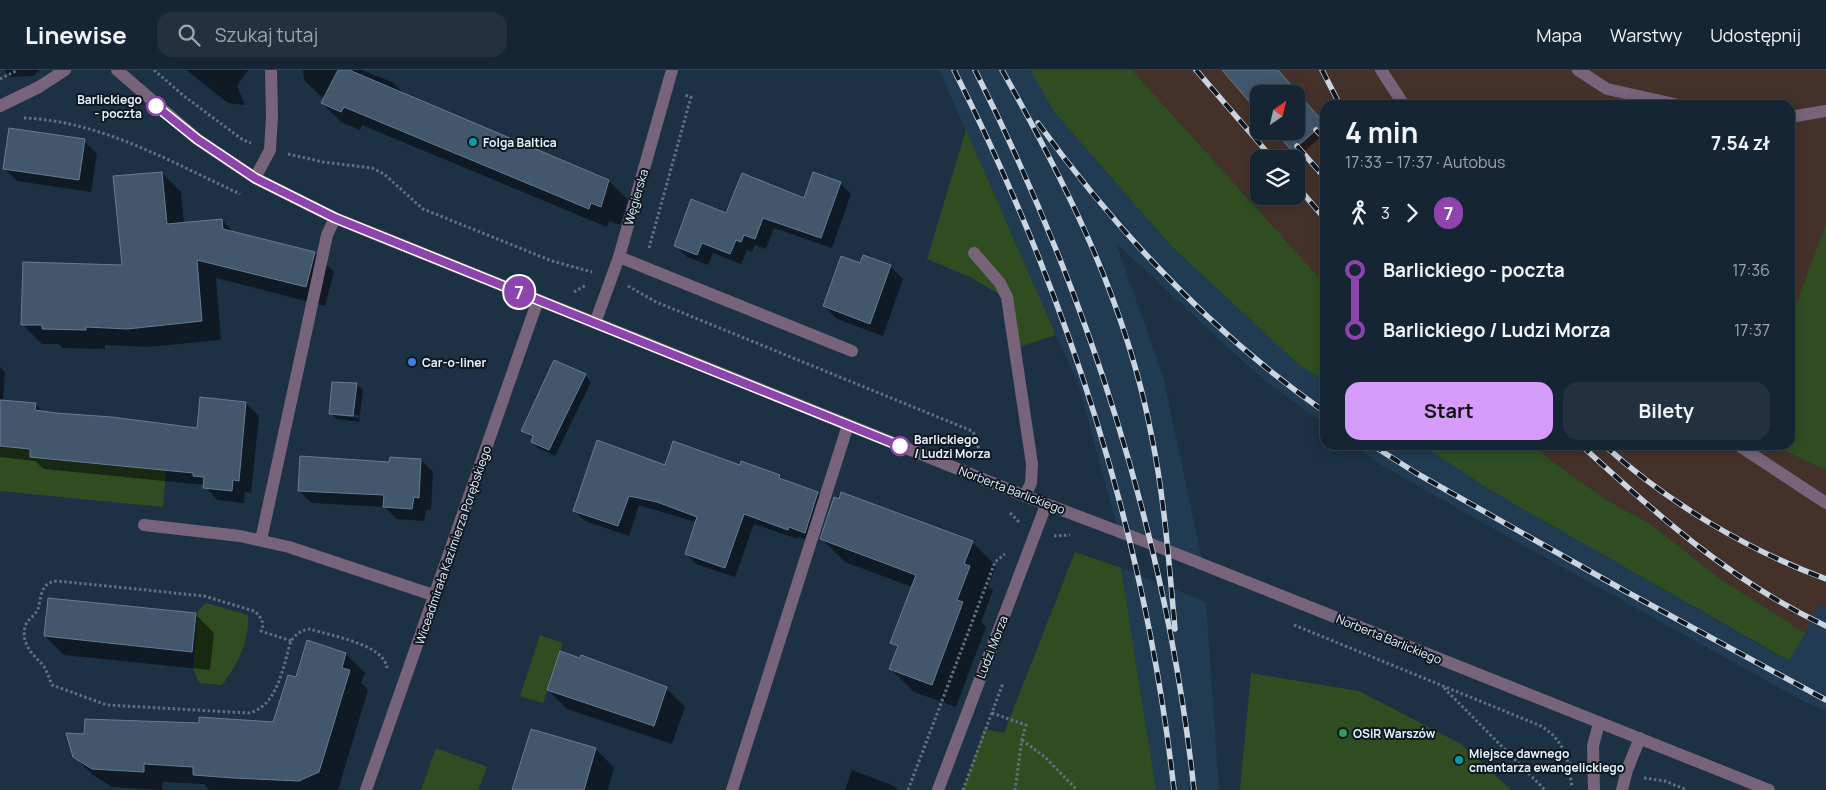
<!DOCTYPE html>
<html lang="pl">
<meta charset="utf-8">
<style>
:root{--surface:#162533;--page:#23313f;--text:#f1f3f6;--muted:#9ea5ac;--line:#35424e;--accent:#d59cfb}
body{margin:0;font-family:Manrope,sans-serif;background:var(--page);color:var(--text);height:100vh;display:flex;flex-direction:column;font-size:19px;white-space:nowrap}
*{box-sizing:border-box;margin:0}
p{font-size:16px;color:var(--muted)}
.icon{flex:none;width:28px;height:28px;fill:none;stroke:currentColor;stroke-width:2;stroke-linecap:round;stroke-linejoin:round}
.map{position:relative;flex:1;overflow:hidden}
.drawer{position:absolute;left:1320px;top:30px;width:475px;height:350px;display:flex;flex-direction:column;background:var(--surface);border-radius:15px;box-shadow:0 2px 12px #0003,0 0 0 1px var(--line)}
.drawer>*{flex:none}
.badge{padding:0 10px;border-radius:16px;font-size:18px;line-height:32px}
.needle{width:32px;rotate:34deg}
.controls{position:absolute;left:1250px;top:15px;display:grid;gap:10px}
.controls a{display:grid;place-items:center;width:55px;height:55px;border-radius:10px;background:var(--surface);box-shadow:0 2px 12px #0003,0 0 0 1px var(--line);font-size:25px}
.map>.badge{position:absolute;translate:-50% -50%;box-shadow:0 0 0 2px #fff}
.legs{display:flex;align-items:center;gap:8px;height:55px;padding:0 25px;font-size:16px}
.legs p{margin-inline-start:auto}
.overview{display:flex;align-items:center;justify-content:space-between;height:85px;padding:0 25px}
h1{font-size:28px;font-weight:700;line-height:38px}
.primary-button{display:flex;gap:10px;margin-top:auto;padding:10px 25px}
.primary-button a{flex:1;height:58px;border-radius:15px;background:var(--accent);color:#111;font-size:20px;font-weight:700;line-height:58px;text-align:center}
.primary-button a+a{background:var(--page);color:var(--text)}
ul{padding:0 25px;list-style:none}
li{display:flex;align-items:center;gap:18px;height:60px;font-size:19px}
li i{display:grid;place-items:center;width:8px;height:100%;margin:0 6px;background:currentColor}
li i::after{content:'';width:12px;height:12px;margin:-6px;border:4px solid;border-radius:50%;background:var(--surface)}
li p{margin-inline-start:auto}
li:first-child i{background:linear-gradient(#0000 50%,currentColor 0)}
li:last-child i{background:linear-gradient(currentColor 50%,#0000 0)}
header{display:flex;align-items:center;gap:30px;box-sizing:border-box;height:70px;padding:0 25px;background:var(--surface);border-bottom:1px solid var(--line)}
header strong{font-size:24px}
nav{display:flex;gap:28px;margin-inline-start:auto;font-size:18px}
.search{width:350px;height:45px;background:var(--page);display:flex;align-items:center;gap:12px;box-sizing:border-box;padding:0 18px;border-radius:15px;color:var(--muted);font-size:19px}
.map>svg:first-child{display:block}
</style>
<header>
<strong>Linewise</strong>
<div class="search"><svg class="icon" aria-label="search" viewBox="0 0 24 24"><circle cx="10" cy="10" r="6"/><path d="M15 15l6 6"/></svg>Szukaj tutaj</div>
<nav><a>Mapa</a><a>Warstwy</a><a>Udostępnij</a></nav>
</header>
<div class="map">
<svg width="1826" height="720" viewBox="0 0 1826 720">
<rect width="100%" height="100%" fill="#1d3144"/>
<!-- built -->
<path fill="#213b52" d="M939 0H1030L1055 43 1171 176 1298 294 1325 311V354L1261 308 1116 173 1163 306 1203 495 1118 461 1079 316Z
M1354 375H1422L1490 420 1788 591 1819 535 1826 537V641L1805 632 1510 468 1380 394Z
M1121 498 1206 532 1219 720H1156Z"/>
<!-- industrial -->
<path fill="#44322a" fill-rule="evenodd" d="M1132 0H1826V537L1819 535 1805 563 1719 508 1649 453 1606 430 1530 375H1790V35H1325V214ZM1259 24H1296V61H1259ZM1259 89H1296V126H1259Z"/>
<!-- green -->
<path fill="#2f4d21" d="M1030 0H1132L1325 214V311L1298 294 1171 176 1055 43Z
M966 60 1056 265 1019 277 1002 226 970 207 927 189Z
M1826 154V400L1773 375H1790V251Z
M1422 375H1530L1606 430 1649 453 1719 508 1805 563 1789 591 1490 420Z
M0 376 30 379V387L166 400 163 437 0 421Z
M1075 482 1121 498 1156 720H963L984 659 1004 663Z
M206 533 248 545C249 572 238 594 222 615L199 613 193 598 198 541Z
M540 565 563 573 543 633 520 626Z
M1251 603 1359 621 1461 674 1511 720H1240Z
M436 678 487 697 478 720H421Z"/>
<!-- shadow -->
<path fill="#0007" fill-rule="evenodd" d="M4 0H40L33 6 10 7Z
M186 0H248L237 16 245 35 228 33Z
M303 0H362L392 12 405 25 609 111 628 130 620 155 609 151 607 157 362 55 360 60 341 52 322 33 324 29 304 10Z
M1223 0H1277L1325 55V63L1299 86 1293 80 1296 61V24Z
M84 71 97 84 91 122 17 111 4 98Z
M162 103 181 122 184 154 222 150 234 163 314 183 334 202 325 236 216 208 221 270 147 277 105 275V279L62 278 59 274H42L22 254 123 196Z
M840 113 851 124 832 178 774 158 766 179 755 175 752 182 747 180 741 194 713 183 708 195 687 187 676 176 727 145 805 130Z
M890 196 903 209 883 266 837 249 824 236Z
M0 297 5 302 3 331 35 334 44 342 199 359 201 329 246 333 259 346 251 423 245 422 244 433 217 430 204 415 44 399 35 391 0 387Z
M585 305 591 312 555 386 539 378 532 372 533 369 523 361Z
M356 314 363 320 359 352 337 349 330 343ZM335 343 359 345V348L335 345Z
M421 390 433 402 431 440H426L424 451 397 449 385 437 312 433 299 421 390 393Z
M665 397H741L780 406 785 412 817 423 828 434 815 473 799 467 798 469 754 454 735 507 696 494 686 483 696 452 639 435 629 466 585 451 574 440Z
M822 469 972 472 996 496 988 516 993 520 981 552 986 557 956 637 914 622 890 598 898 579 892 572 912 517 845 492Z
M195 544 214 563 210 600 64 585 45 566Z
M308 572 346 584 365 603 361 613 368 620 338 720H209L204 714 163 712 162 720 112 717 93 705 74 686 85 665 200 655 274 653 297 609Z
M582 587 666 618 685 637 672 674 567 639 548 620Z
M596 679 614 698 608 720H514Z
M852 700 894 716 898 720H845Z"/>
<!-- building -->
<path fill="#42576c" stroke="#667c93" d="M338 0H349L609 110 601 137 591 133 589 139 344 37 341 42 321 33Z
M1222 0H1278L1324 53 1292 81 1275 61H1296V24H1259V43Z
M9 58 85 69 79 110 3 99Z
M162 102 167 154 222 149 223 159 315 182 306 217 197 190 202 251 127 259 86 257V260L42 259V255H21L23 192 122 195 113 106Z
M813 102 841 112 821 168 763 148 755 169 744 165 741 172 736 170 730 184 702 173 697 185 674 176 691 129 726 143 742 103 804 128Z
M863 185 891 195 870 254 823 236 841 186 860 193Z
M554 290 586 304 549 380 531 372 533 366 521 361Z
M332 312 357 313 353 346 329 344Z
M200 327 246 332 239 411 233 410 232 421 203 418 204 407 193 406V403L30 387V379L0 376V330L36 333 35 340 56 343 112 347 197 358Z
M597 370 665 395 673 371 740 395 741 391 780 405 779 408 818 422 805 463 789 457 788 460 744 444 725 498 685 484 697 447 657 432 629 426 618 456 573 441Z
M300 386 389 392 390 387 421 389 419 428 414 427 412 439 383 437 384 425 298 421Z
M841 422 973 471 964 494 970 496 957 530 963 532 932 615 889 599 898 576 890 573 916 505 820 469 834 427 839 429Z
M48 528 196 543 192 582 44 566Z
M307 570 346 583 342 598 350 600 319 702 299 711 233 708 193 705V697L144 694V702L92 699 73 687 66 663 84 664 85 649 199 653V647L273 652 288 605 296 607Z
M560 581 580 588 581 585 667 617 654 656 547 620Z
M531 659 596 678 584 720H512Z"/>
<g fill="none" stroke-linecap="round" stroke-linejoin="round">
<!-- path -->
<path stroke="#617181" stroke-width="3" stroke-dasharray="2.5 2.5" stroke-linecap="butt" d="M154 0 184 26 243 70 251 73
M0 9 18 0
M24 48C101 51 171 92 240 124
M288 84 323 92 372 98 384 104 423 139 552 191 592 202
M649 178 691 27 685 25
M628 216 656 232 972 361C979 370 980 374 976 385
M574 222 586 215
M1010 443 1019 452
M1054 466 1070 465
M1294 555 1541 656C1555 665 1564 676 1568 693L1574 695
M291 571 261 561C265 553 261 546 254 541L204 526 58 511C42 512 42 522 39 535 38 545 27 548 25 557 21 573 32 584 42 594 47 600 49 608 52 615L107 635 249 643C278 636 283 596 291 571 296 564 301 560 310 559 331 566 384 574 387 598
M1444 618 1545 720
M992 643 1026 655 1022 669 1015 720
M1022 670 1045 687 1077 720
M1568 693 1572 717
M1644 708 1665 711 1687 720
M908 720 995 492 1005 484
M963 720 1003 613"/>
<!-- minor -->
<path stroke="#77637a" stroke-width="12" d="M117 0 197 69 255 108 335 148 1025 426 1149 473 1769 720
M1381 0 1404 35
M1578 0 1607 19 1679 35
M0 36 39 17 65 0
M1790 47 1826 41
M255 108 270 80 272 47 271 0
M974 183 1000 213 1007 227 1032 394 1031 413 1025 426
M619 187 852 281
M595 253 619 187 672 0
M1738 375 1826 433
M144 455 240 466 289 477 436 526
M261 470 327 165 335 148
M366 720 538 230
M732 720 848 355
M938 720 1046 435
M1594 720 1593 676 1599 653
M1622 720 1627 700 1640 668"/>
<!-- rail casing -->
<g stroke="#c9d5e0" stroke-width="5.5">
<path id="rail" d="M954 0C1068 225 1146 469 1174 720
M975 0C1088 225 1167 469 1194 720
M1002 0C1068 117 1127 235 1152 368 1165 432 1169 495 1175 559
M1196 0 1273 89
M1322 0 1340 35
M1038 53C1119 164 1212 263 1325 342
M1316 60 1325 69
M1297 76 1325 108
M1296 115 1325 149
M1372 375 1416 403 1625 521 1826 630
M1581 375C1657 445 1732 512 1826 556
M1604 375C1667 432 1747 480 1826 509"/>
</g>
<!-- rail -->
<use href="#rail" stroke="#0f1821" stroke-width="4" stroke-dasharray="11" stroke-linecap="butt"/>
</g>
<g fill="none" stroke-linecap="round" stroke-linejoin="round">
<!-- line-1 casing -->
<g stroke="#fff" stroke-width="11">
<path id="line-1" d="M156 36 197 69 255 108 335 148 900 376"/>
</g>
<!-- line-1 -->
<use href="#line-1" stroke="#8e44ad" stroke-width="8"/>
</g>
<!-- markers -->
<g fill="#fff" stroke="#8e44ad" stroke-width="2.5">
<circle cx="156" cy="36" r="9"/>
<circle cx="900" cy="376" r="9"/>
</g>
<g fill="#0f9aa8" stroke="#0f1821" stroke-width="2">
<circle cx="473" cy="72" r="5"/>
<circle cx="1459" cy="690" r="5"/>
</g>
<circle fill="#3f7fe0" stroke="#0f1821" stroke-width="2" cx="412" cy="292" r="5"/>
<circle fill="#2e9e5b" stroke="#0f1821" stroke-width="2" cx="1343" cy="663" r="5"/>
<g text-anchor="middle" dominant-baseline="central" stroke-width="4" stroke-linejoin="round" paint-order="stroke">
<!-- stop labels -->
<g font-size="12" font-weight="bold" fill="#e9f3fd" stroke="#0f1821" text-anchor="end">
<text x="142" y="29">Barlickiego<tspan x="142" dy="14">- poczta</tspan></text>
<text x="914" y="369" text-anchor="start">Barlickiego<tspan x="914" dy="14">/ Ludzi Morza</tspan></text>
</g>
<!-- poi labels -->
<g font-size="12" font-weight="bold" fill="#e9f3fd" stroke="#0f1821" text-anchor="start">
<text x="483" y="72">Folga Baltica</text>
<text x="422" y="292">Car-o-liner</text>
<text x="1353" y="663">OSiR Warszów</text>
<text x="1469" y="683">Miejsce dawnego<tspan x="1469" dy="14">cmentarza ewangelickiego</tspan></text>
</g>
<!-- street labels -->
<g font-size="12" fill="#e9f3fd" stroke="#0f1821">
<text transform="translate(636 127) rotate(-74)">Węgierska</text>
<text transform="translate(1012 420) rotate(21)">Norberta Barlickiego</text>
<text transform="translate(453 475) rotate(-71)">Wiceadmirała Kazimierza Porębskiego</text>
<text transform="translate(1389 569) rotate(22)">Norberta Barlickiego</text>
<text transform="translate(992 577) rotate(-69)">Ludzi Morza</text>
</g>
</g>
</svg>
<div class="controls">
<a><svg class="needle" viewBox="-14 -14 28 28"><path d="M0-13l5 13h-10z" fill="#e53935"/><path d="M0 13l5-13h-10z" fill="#9ea5ac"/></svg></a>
<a><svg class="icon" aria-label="layers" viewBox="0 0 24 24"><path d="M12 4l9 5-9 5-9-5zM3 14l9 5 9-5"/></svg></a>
</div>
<b class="badge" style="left:519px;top:222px;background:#8e44ad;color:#fff">7</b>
<section class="drawer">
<div class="overview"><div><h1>4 min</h1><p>17:33 – 17:37 · Autobus</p></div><b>7.54 zł</b></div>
<div class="legs"><svg class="icon" aria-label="walk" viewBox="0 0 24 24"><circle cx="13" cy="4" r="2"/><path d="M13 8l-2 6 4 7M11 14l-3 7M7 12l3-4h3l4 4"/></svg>3<svg class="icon" aria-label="forward" viewBox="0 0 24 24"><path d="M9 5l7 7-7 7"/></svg><b class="badge" style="background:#8e44ad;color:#fff">7</b></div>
<ul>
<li><i style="color:#8e44ad"></i><b>Barlickiego - poczta</b><p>17:36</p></li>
<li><i style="color:#8e44ad"></i><b>Barlickiego / Ludzi Morza</b><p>17:37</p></li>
</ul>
<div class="primary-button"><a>Start</a><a>Bilety</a></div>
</section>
</div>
